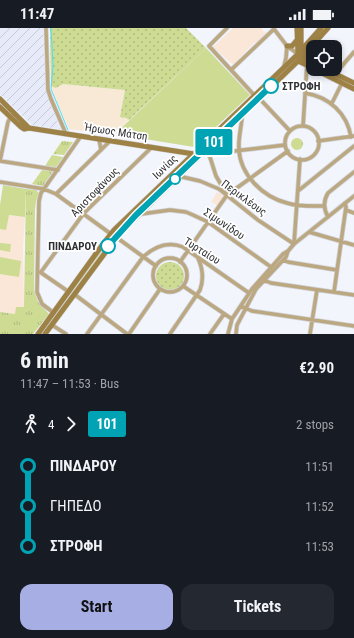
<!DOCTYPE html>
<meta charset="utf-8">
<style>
:root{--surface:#171b24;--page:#242831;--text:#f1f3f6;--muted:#9ea1a6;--accent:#a6aee4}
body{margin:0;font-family:"Roboto Condensed",sans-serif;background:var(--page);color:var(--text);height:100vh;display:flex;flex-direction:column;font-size:15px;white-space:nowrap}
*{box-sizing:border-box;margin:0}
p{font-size:13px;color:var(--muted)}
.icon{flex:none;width:22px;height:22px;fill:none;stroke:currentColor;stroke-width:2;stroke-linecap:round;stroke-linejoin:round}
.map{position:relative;height:306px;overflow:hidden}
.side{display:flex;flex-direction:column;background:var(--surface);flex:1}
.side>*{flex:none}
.badge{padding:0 8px;border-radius:3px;font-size:14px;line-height:26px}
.tools{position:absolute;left:306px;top:12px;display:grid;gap:8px}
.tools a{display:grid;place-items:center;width:36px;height:36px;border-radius:8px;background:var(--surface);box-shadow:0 2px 6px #0003;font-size:20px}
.map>.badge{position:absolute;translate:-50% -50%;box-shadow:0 0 0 2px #fff}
.legs{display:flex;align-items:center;gap:6px;height:44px;padding:0 20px;font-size:13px}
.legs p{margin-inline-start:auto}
.overview{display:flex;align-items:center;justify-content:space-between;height:68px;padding:0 20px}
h1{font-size:22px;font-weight:700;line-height:30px}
.action{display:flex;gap:8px;margin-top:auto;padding:8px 20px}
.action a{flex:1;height:46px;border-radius:12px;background:var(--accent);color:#111;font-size:16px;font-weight:700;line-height:46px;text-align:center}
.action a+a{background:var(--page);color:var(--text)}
ul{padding:0 20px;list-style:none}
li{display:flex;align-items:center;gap:14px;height:40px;font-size:15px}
li i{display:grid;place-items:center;width:6px;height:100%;margin:0 5px;background:currentColor}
li i::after{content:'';width:10px;height:10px;margin:-5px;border:3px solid;border-radius:50%;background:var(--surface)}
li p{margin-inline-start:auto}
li:first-child i{background:linear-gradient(#0000 50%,currentColor 0)}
li:last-child i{background:linear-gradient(currentColor 50%,#0000 0)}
.status{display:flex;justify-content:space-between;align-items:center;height:28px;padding:0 20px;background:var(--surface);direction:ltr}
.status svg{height:11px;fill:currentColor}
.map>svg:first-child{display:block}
</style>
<div class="status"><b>11:47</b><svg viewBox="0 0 49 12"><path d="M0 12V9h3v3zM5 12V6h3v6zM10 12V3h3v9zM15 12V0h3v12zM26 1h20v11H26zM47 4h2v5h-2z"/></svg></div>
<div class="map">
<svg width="354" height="306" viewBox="0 0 354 306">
<defs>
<pattern id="industrial-furrows" width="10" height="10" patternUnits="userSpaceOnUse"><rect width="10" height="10" fill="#e7eaf9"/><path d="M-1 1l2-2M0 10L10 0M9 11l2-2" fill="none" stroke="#c6c9d6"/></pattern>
<pattern id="grass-dots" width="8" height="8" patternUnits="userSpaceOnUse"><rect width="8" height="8" fill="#cddb93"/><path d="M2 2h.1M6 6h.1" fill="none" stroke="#b0bc7f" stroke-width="1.8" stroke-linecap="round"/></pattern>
<pattern id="park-tufts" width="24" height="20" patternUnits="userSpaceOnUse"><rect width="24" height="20" fill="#cddb93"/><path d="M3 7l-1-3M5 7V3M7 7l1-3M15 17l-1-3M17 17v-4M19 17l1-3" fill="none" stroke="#b0bc7f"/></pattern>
</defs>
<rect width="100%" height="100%" fill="#f3f5fc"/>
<!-- commercial -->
<path fill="#f8e9d6" d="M63 56 125 62 120 89 126 90 129 92 113 107 69 101 56 73 51 58 56 60Z"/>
<!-- industrial -->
<path fill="url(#industrial-furrows)" d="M0 0H43L46 63 60 101 32 97 0 66Z"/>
<!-- education -->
<path fill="#fbe7d8" d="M233 0H262V1L264 4 265 3 266 5 256 15 255 14 233 37 213 19Z
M217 164 224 168 217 177 211 174Z
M0 186 25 189 23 220 24 280 15 286 0 284Z"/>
<!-- grass -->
<path fill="url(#grass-dots)" d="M50 0H186L206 20 129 92 126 90 120 89 125 62 63 56 56 60 51 58Z
M173 148 172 150 113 209 57 285 111 208Z
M156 248a14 14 0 1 1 28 0a14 14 0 1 1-28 0Z"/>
<!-- park -->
<path fill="url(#park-tufts)" d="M291 116a6 6 0 1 1 12 0a6 6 0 1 1-12 0Z
M62 113 73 114 64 127 53 126Z
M52 127 63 129 56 139 45 138Z
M42 142 53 143 43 158 32 156Z
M26 161 36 162 39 165 36 173 35 182 34 262 38 274 49 286 33 306H0V284L15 286 16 279H24Z"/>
<!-- pitch -->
<path fill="#cddb93" d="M206 20 250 67 199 115 194 119 120 107 116 105Z
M3 157 26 161 25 189 9 187 6 202 0 201V177Z
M0 215 11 216 10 224 0 222Z
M0 229 21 233 19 249 0 246Z"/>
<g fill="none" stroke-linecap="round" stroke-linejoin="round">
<!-- stream -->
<path stroke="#49e1f6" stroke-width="1" d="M51 0 53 37 51 61 68 102"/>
<!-- street casing -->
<g stroke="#d0d2d8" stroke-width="5">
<path id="street" d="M46 0 48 62 51 71 66 106
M227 0 209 18 254 67
M274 1 287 18 298 26
M284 38 286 30 287 18
M231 42 274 1
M335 46 354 24
M305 65C329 69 347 85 351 109
M259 70 290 103
M332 75 342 55
M242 87C242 98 238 109 239 121 240 147 263 169 287 175 299 179 312 178 324 178
M303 98 307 37
M285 115a17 17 0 1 1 34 0a17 17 0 1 1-34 0Z
M99 111 101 122
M318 113 354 108
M203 124 209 126 285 117
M209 126 216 148 226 165
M0 133 58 142
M0 133 8 94 11 88
M178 148 200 153 219 161 258 192 294 216
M0 154 44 161 56 166 111 206
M298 163 354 118
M56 166 110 113
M346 182 354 185
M141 186 170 182 186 184 193 187 208 194 271 239
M328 189C323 180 323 173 328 165L354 144
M309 204 354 217
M116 209 156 238
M294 216 300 131
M153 247a17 17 0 1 1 34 0a17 17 0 1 1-34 0Z
M283 232 288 234 337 242
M180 234 227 167 288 123
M40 244 69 264
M41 244 84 185 152 119
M264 252 271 255 354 267
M183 258 232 291
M334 264 346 179 345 175
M74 266 127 306
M241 278 252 283 354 298
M54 285 42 276 37 264 39 173 41 165 81 108
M52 297 66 306
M87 306 143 229C155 218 168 213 183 219L249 265
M129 306 160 261
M170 306 200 262C204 251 203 241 198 230
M210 306 224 286
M228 306 232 291 252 261 283 226 288 223
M236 306 237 297 256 261 286 229 288 223 294 216 354 168
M310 306 317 262"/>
</g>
<!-- secondary casing -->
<g stroke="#d0d2d8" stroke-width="6">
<path id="secondary" d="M297 0 298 26
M301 0V22
M287 18H292L297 12
M300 28 313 35
M298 33 313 40
M314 41 354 61
M325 41 354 55
M0 71 29 100
M0 79 21 99 24 101 29 100 194 126
M38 306 103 216 114 202 298 26 321 0
M45 306 119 206 298 33 328 0"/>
</g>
<!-- street -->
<use href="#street" stroke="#bba881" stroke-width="3.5"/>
<!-- secondary -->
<use href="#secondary" stroke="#9e8245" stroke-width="5"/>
</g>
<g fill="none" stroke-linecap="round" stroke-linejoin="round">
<!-- line-1 casing -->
<g stroke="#fff" stroke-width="9">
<path id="line-1" d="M108 218 136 187 271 58"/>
</g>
<!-- line-1 -->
<use href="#line-1" stroke="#00a3b4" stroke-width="6"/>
</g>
<!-- markers -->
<g fill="#fff" stroke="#00a3b4" stroke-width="2">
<circle cx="271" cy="58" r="7"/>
<circle cx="175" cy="151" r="5"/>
<circle cx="108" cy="218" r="7"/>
</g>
<g text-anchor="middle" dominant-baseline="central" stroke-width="3.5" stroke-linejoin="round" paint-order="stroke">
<!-- stop labels -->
<g font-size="11" font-weight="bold" fill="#2f3033" stroke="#fff" text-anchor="start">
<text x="282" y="58">ΣΤΡΟΦΗ</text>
<text x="97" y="218" text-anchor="end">ΠΙΝΔΑΡΟΥ</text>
</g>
<!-- street labels -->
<g font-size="11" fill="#2f3033" stroke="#fff">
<text transform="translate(116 104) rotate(9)">Ήρωος Μάτση</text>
<text transform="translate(165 139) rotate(-44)">Ιωνίας</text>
<text transform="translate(95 164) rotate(-46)">Αριστοφάνους</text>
<text transform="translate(244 170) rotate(36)">Περικλέους</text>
<text transform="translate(224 196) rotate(34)">Σιμωνίδου</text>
<text transform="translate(202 223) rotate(32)">Τυρταίου</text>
</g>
</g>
</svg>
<div class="tools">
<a><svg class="icon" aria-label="locate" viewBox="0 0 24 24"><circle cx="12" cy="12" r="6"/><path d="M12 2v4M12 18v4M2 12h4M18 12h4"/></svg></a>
</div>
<b class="badge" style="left:214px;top:114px;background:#00a3b4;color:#fff">101</b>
</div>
<section class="side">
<div class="overview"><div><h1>6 min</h1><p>11:47 – 11:53 · Bus</p></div><b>€2.90</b></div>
<div class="legs"><svg class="icon" aria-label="walk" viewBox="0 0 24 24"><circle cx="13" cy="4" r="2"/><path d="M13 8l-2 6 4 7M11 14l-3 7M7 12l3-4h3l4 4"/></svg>4<svg class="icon" aria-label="forward" viewBox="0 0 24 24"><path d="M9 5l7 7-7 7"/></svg><b class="badge" style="background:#00a3b4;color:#fff">101</b><p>2 stops</p></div>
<ul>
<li><i style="color:#00a3b4"></i><b>ΠΙΝΔΑΡΟΥ</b><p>11:51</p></li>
<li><i style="color:#00a3b4"></i><span>ΓΗΠΕΔΟ</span><p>11:52</p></li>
<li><i style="color:#00a3b4"></i><b>ΣΤΡΟΦΗ</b><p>11:53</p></li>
</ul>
<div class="action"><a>Start</a><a>Tickets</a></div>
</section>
